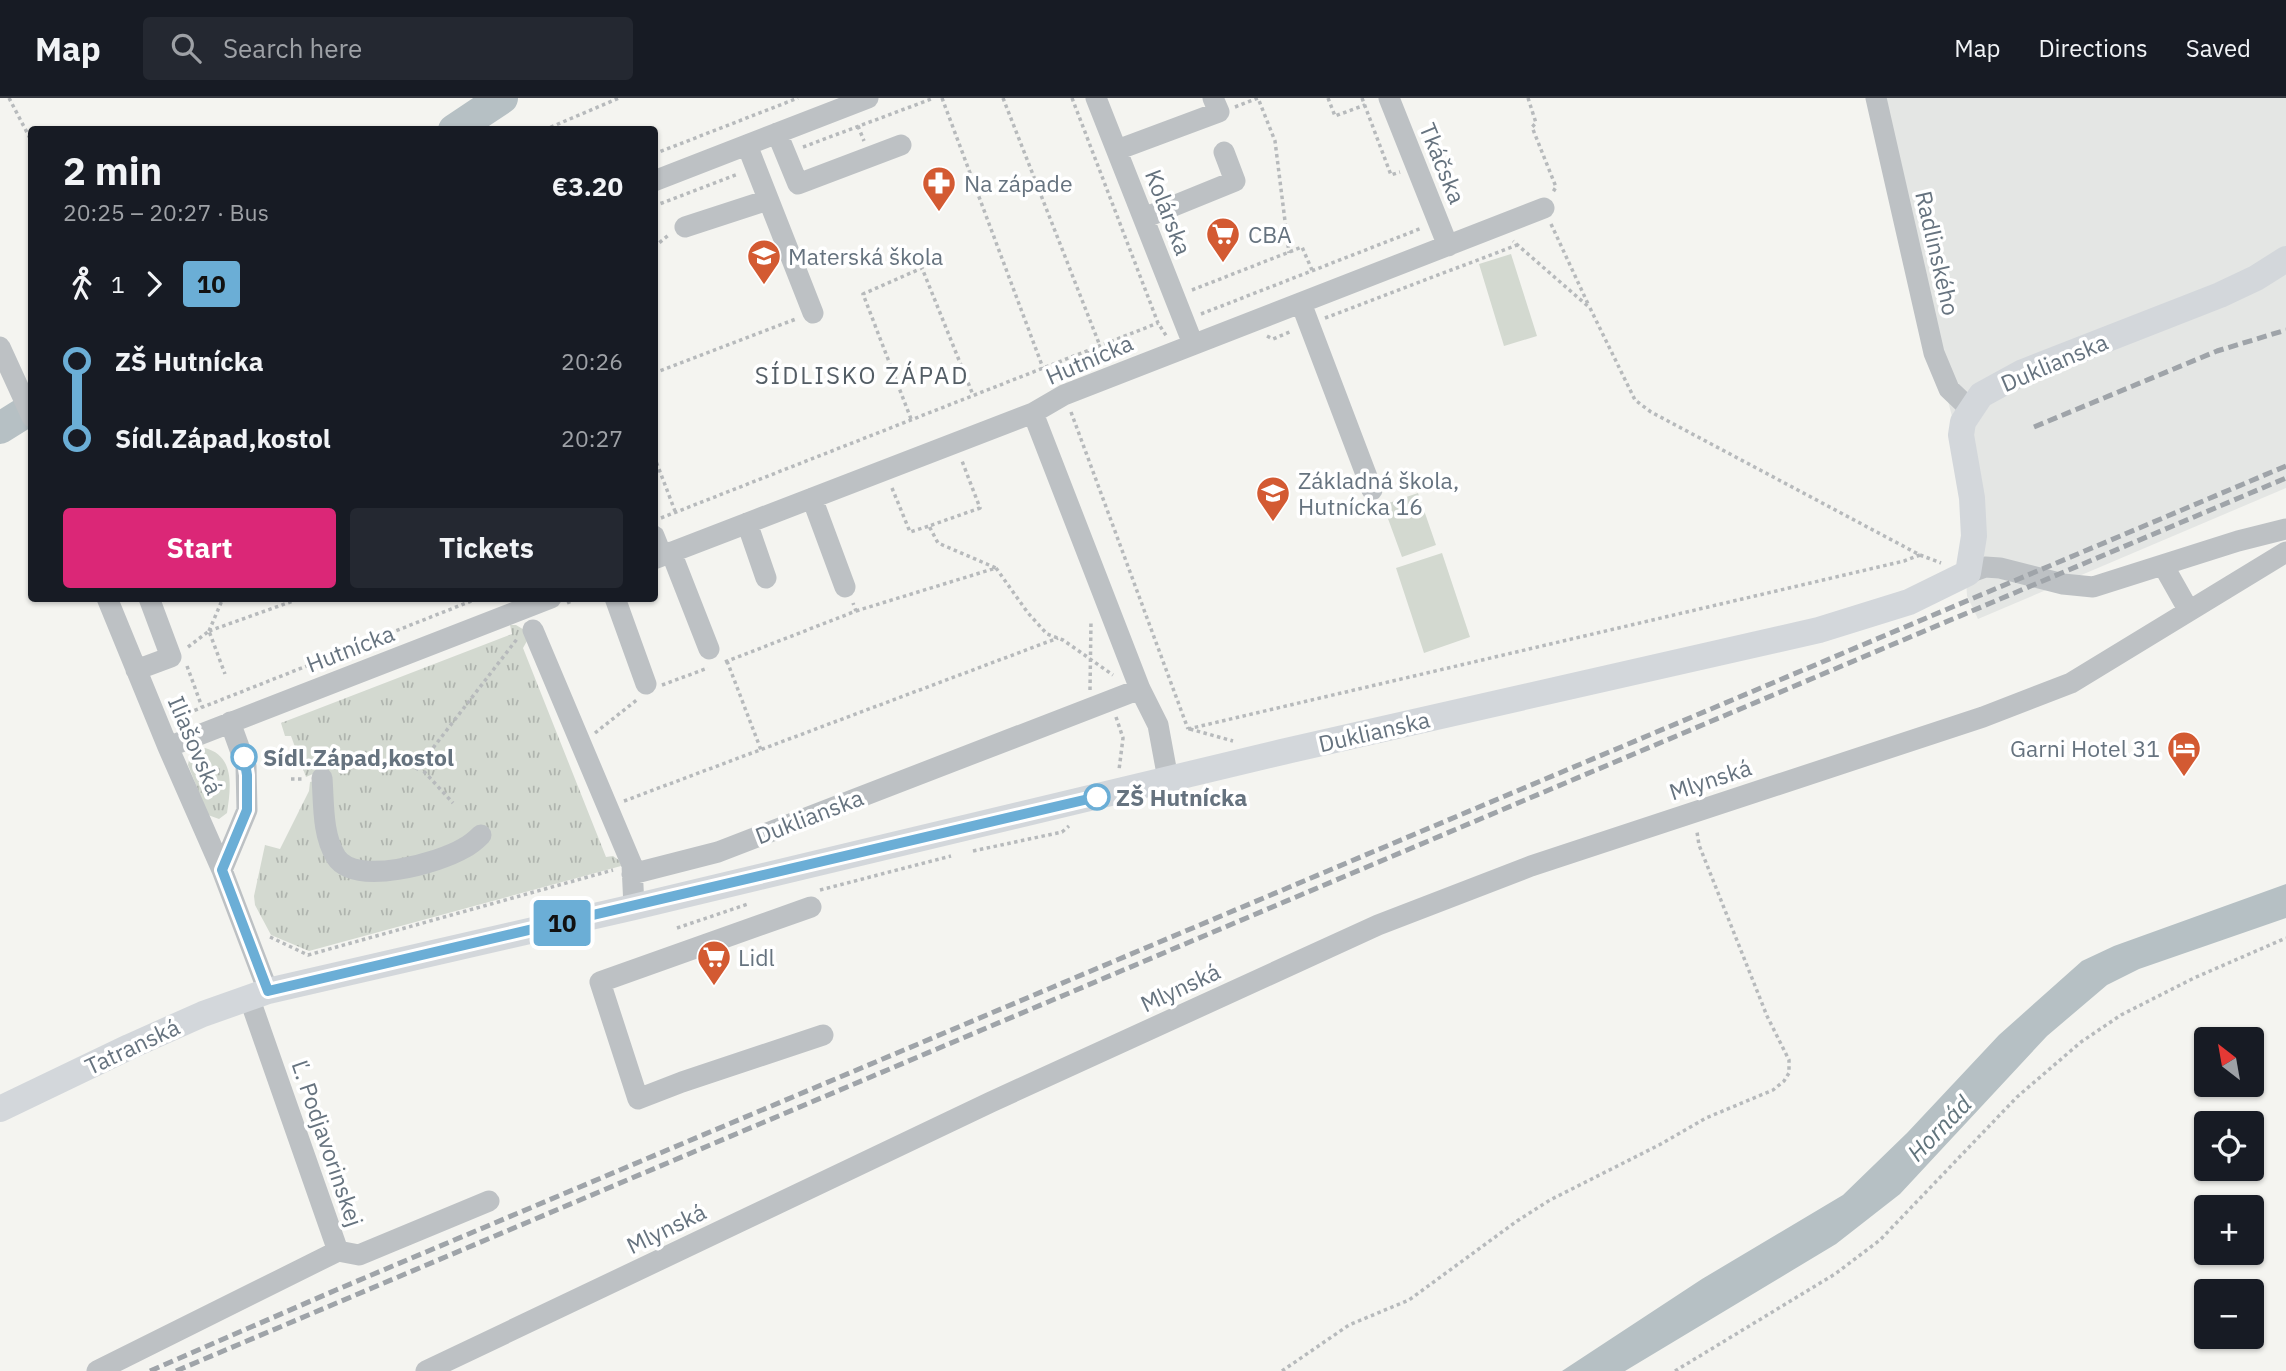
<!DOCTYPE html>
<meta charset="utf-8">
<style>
:root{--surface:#171b24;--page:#242831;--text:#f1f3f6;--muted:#9ea1a6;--line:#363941;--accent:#db2777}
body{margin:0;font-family:"IBM Plex Sans",sans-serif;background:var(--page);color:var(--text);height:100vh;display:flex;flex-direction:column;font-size:26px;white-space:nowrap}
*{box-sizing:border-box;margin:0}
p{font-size:23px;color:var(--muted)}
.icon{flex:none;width:38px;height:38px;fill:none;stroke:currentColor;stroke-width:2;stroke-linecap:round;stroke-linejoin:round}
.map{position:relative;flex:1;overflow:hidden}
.details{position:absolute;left:28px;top:28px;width:630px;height:476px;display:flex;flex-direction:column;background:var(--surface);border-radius:7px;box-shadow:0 2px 5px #0004}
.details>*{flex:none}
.badge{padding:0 14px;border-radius:5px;font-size:24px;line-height:46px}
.needle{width:46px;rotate:329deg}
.tools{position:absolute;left:2194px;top:929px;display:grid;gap:14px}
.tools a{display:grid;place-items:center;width:70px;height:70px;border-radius:7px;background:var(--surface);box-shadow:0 2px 5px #0004;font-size:35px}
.map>.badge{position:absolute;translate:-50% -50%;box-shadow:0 0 0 4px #fff}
.legs{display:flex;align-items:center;gap:10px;height:77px;padding:0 35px;font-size:23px}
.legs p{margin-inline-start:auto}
.head{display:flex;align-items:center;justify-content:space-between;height:119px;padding:0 35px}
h1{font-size:38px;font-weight:800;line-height:52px}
.button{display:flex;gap:14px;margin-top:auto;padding:14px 35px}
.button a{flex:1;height:80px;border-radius:7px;background:var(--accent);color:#fff;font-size:28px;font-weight:800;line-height:80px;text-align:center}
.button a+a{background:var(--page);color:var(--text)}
ul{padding:0 35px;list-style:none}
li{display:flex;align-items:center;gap:24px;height:77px;font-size:26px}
li i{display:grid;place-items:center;width:10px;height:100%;margin:0 9px;background:currentColor}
li i::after{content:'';width:18px;height:18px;margin:-9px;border:5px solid;border-radius:50%;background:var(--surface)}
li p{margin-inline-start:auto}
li:first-child i{background:linear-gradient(#0000 50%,currentColor 0)}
li:last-child i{background:linear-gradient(currentColor 50%,#0000 0)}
header{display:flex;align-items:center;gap:42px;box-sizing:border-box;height:98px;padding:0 35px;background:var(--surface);border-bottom:2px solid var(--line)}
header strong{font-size:33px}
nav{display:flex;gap:38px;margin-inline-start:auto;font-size:24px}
.search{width:490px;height:63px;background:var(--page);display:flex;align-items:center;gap:18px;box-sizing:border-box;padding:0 24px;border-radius:7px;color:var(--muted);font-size:26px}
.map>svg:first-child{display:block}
</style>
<header>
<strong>Map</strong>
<div class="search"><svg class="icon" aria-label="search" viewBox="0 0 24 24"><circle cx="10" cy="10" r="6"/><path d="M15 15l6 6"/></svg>Search here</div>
<nav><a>Map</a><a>Directions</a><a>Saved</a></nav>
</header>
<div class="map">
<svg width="2286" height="1273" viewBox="0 0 2286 1273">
<defs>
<pattern id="grass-tufts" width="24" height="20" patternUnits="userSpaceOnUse" patternTransform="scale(1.75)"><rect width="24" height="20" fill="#d3d9d0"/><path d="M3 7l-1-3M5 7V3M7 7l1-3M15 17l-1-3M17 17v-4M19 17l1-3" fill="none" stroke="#afb4ae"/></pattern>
</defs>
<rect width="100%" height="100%" fill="#f4f4f0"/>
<!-- built -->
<path fill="#e4e6e4" d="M1871 0H2286V390L1978 521 1967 498 1959 346Z"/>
<!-- grass -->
<path fill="url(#grass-tufts)" d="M510 527H516L526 533 527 543 523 550 606 759 613 758 620 763 621 768 309 853 271 837 255 807 254 798 265 747 280 751 309 693 310 684 319 682 315 675 306 679 291 638H285L281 625 512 536Z
M205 650C235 658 231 689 227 715L219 721 208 717 188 667 190 657Z"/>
<!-- pitch -->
<path fill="#d3d9d0" d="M1511 156 1537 238 1504 248 1479 166Z
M1418 395 1436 447 1402 459 1383 407Z
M1442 455 1470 539 1424 555 1396 470Z"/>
<!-- water -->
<path fill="#b6c0c4" d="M2286 786V820L2139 871 2107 887 2047 938 1900 1096 1836 1146 1625 1273H1562L1702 1181 1843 1097 1907 1035 1999 937 2082 863 2114 848Z"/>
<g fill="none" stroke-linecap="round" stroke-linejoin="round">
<!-- river -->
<path stroke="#b6c0c4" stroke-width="32" d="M454 32 502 0
M0 330 32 310"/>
<!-- path -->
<path stroke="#b7babc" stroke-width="3.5" stroke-dasharray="3.5 3.5" stroke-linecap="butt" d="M9 0 32 44
M942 0 1043 270
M1003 0 1100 248
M1072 0 1158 225 1167 239
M1328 0 1335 18 1365 7
M1362 0 1391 77 1400 74
M1528 0 1536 25 1532 29 1556 89 1553 94
M1235 9 1258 0 1275 43 1289 155
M858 28 864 43
M544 32 619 0
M803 49 934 0
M654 56 798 0
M654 108 738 76
M1551 126 1589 208
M654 149 670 136
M1192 192 1302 149 1312 172
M1201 216 1422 130
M1325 220 1517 147
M1267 238 1273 241 1292 233
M1047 268 1055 282
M1082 269 1089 252
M654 275 796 221
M1071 314 1188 631
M911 321 863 196 922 170 973 297
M654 358 675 413
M892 390 910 434 929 428
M661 420 1158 225
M1920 457 1941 465
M996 470 1028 515 1047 536 1063 542 1113 577
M567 505 579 500
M856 513 996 470 938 445 929 428 980 410 962 363
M209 533 293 503 292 500
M209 533 223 500
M188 549 209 533 225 576
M727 563 761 652
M725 564 856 513 853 505
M187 568 202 609
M662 587 708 570
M1090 592 1091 523
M1116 619 1123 640 1119 672
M175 620 479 500
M1188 631 1904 463 1920 457 1651 314 1635 302 1590 210 1513 143
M1190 631 1233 643
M595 635 638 601
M419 668 453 705
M416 672 517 541
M291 681H303
M624 703 1058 540
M973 753 1062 734 1069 728
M820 792 951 758
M677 830 748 806
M270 839 308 857 613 772
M1282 1273 1349 1227 1409 1202 1517 1123 1550 1102 1659 1047 1706 1020 1773 992 1784 983 1789 975V962L1767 918 1699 747 1697 734
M1675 1273 1835 1176 1880 1142 2017 999 2081 944 2121 917 2194 880 2286 840"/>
<!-- minor -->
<path stroke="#bdc1c4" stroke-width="21" d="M1096 0 1193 246
M1389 0 1448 148
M1876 0 1934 255 1949 291 1970 311
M777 35 798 86 901 47
M747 47 813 215
M1117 52 1219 14 1213 0
M654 83 868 0
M1144 120 1235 83 1224 54
M685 129 768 102
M1301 205 1372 392
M0 249 32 319
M1033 315 1140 591 1158 627 1168 681
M812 400 845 489
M747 425 766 480
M654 438 662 458
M671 454 709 551
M654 461 1033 315 1064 297 1544 110
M2163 467 2189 513
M1968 475 1985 469 2000 470 2063 486 2093 489 2238 443 2286 431
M107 500 168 649 222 772 268 893
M615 500 646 586
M533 532 632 767 634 809
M136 572 171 559 149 500
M168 649 551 500
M322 680C324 706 322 736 336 759 355 789 439 765 464 750 470 747 476 742 481 737
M222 772 247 712 246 668 230 624
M632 776 718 754 1140 591
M811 809 600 884 638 1001 682 984 823 937
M249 899 338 1153
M338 1153 359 1157 489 1103
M97 1273 338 1153
M426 1273 991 1004 1378 827 1531 768 1983 619 2071 585 2286 454"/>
<!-- major -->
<path stroke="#d3d7db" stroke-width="26" d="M0 1011 129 949 203 916 268 893 634 809 1282 654 1819 532 1909 504 1968 475 1974 438 1972 400 1961 337 1963 324 1981 297 2023 274 2220 197 2256 180 2286 161"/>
<!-- rail -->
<path stroke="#9fa4a9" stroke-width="5" stroke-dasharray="10 5" stroke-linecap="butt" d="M2034 329 2217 253 2286 232
M150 1273 336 1192 2286 368
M176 1273 2286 380"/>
</g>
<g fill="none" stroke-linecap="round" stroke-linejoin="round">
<!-- line-1 casing -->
<g stroke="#fff" stroke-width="16">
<path id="line-1" d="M244 659 247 677V712L222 772 268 893 1097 699"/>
</g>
<!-- line-1 -->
<use href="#line-1" stroke="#6baed6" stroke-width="10"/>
</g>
<!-- icons -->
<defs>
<g id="pharmacy-pin" transform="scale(1.75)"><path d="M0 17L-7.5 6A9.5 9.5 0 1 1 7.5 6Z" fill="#d35a32" stroke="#fff"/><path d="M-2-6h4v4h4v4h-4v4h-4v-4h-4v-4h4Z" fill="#fff"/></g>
<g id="supermarket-pin" transform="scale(1.75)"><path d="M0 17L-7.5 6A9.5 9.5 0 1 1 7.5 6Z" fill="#d35a32" stroke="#fff"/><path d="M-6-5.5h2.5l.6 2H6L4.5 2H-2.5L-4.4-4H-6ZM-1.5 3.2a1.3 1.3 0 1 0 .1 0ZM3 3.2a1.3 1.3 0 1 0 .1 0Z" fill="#fff"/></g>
<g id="school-pin" transform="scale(1.75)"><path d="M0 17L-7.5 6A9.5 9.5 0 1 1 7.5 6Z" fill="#d35a32" stroke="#fff"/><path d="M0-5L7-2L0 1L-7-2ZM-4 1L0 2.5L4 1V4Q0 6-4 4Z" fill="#fff"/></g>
<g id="hotel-pin" transform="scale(1.75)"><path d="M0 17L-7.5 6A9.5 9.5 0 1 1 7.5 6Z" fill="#d35a32" stroke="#fff"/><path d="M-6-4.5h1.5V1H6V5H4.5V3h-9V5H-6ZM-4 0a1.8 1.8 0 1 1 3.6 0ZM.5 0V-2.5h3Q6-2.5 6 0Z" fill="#fff"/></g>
</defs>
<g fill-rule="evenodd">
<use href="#pharmacy-pin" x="939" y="85"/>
<use href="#supermarket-pin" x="1223" y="136"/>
<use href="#school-pin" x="764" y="158"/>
<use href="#school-pin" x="1273" y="395"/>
<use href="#hotel-pin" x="2184" y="650"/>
<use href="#supermarket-pin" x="714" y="859"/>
</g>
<!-- markers -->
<g fill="#fff" stroke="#6baed6" stroke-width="3.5">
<circle cx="244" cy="659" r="12"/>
<circle cx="1097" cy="699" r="12"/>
</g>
<g text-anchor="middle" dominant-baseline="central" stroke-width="7" stroke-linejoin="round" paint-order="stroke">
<!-- street labels -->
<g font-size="23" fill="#66737f" stroke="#fff">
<text transform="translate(1443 65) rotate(68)">Tkáčska</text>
<text transform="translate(1169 114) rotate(69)">Kolárska</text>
<text transform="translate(1938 155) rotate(77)">Radlinského</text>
<text transform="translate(1089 261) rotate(-23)">Hutnícka</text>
<text transform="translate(2054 264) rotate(-23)">Duklianska</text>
<text transform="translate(350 550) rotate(-21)">Hutnícka</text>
<text transform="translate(1374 633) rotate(-13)">Duklianska</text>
<text transform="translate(196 647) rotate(67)">Iliašovská</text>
<text transform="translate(1710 681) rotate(-18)">Mlynská</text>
<text transform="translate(809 718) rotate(-21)">Duklianska</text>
<text transform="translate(1180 889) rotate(-25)">Mlynská</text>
<text transform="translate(132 948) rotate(-25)">Tatranská</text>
<text transform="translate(328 1045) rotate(71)">Ľ. Podjavorinskej</text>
<text transform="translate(666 1130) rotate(-26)">Mlynská</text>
</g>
<!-- poi labels -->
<g font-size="23" fill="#66737f" stroke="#fff" text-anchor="start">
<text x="964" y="85">Na západe</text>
<text x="1248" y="136">CBA</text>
<text x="788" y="158">Materská škola</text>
<text x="1298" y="382">Základná škola,<tspan x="1298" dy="26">Hutnícka 16</tspan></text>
<text x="2160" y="650" text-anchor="end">Garni Hotel 31</text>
<text x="738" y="859">Lidl</text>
</g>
<!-- stop labels -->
<g font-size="23" font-weight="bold" fill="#66737f" stroke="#fff" text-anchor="start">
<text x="263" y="659">Sídl.Západ,kostol</text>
<text x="1116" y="699">ZŠ Hutnícka</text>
</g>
<!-- neighbourhood labels -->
<g font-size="24" letter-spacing="2" fill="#535d65" stroke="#fff">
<text x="862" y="277">SÍDLISKO ZÁPAD</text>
</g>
<!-- water labels -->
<g font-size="24" font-style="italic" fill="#61747c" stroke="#fff">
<text transform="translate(1939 1030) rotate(-46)">Hornád</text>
</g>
</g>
</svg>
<div class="tools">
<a><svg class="needle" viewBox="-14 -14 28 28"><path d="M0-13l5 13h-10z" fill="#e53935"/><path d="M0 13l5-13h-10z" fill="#9ea1a6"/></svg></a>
<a><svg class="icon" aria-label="locate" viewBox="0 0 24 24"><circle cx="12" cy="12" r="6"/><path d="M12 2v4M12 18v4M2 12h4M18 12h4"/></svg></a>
<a>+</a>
<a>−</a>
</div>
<b class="badge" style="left:562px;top:825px;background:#6baed6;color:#111">10</b>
<section class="details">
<div class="head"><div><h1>2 min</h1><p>20:25 – 20:27 · Bus</p></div><b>€3.20</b></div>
<div class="legs"><svg class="icon" aria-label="walk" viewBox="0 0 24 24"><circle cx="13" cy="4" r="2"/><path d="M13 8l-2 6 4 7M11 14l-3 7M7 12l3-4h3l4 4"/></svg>1<svg class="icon" aria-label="forward" viewBox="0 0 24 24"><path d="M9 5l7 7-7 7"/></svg><b class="badge" style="background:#6baed6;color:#111">10</b></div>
<ul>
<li><i style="color:#6baed6"></i><b>ZŠ Hutnícka</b><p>20:26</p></li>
<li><i style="color:#6baed6"></i><b>Sídl.Západ,kostol</b><p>20:27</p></li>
</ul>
<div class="button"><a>Start</a><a>Tickets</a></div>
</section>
</div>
